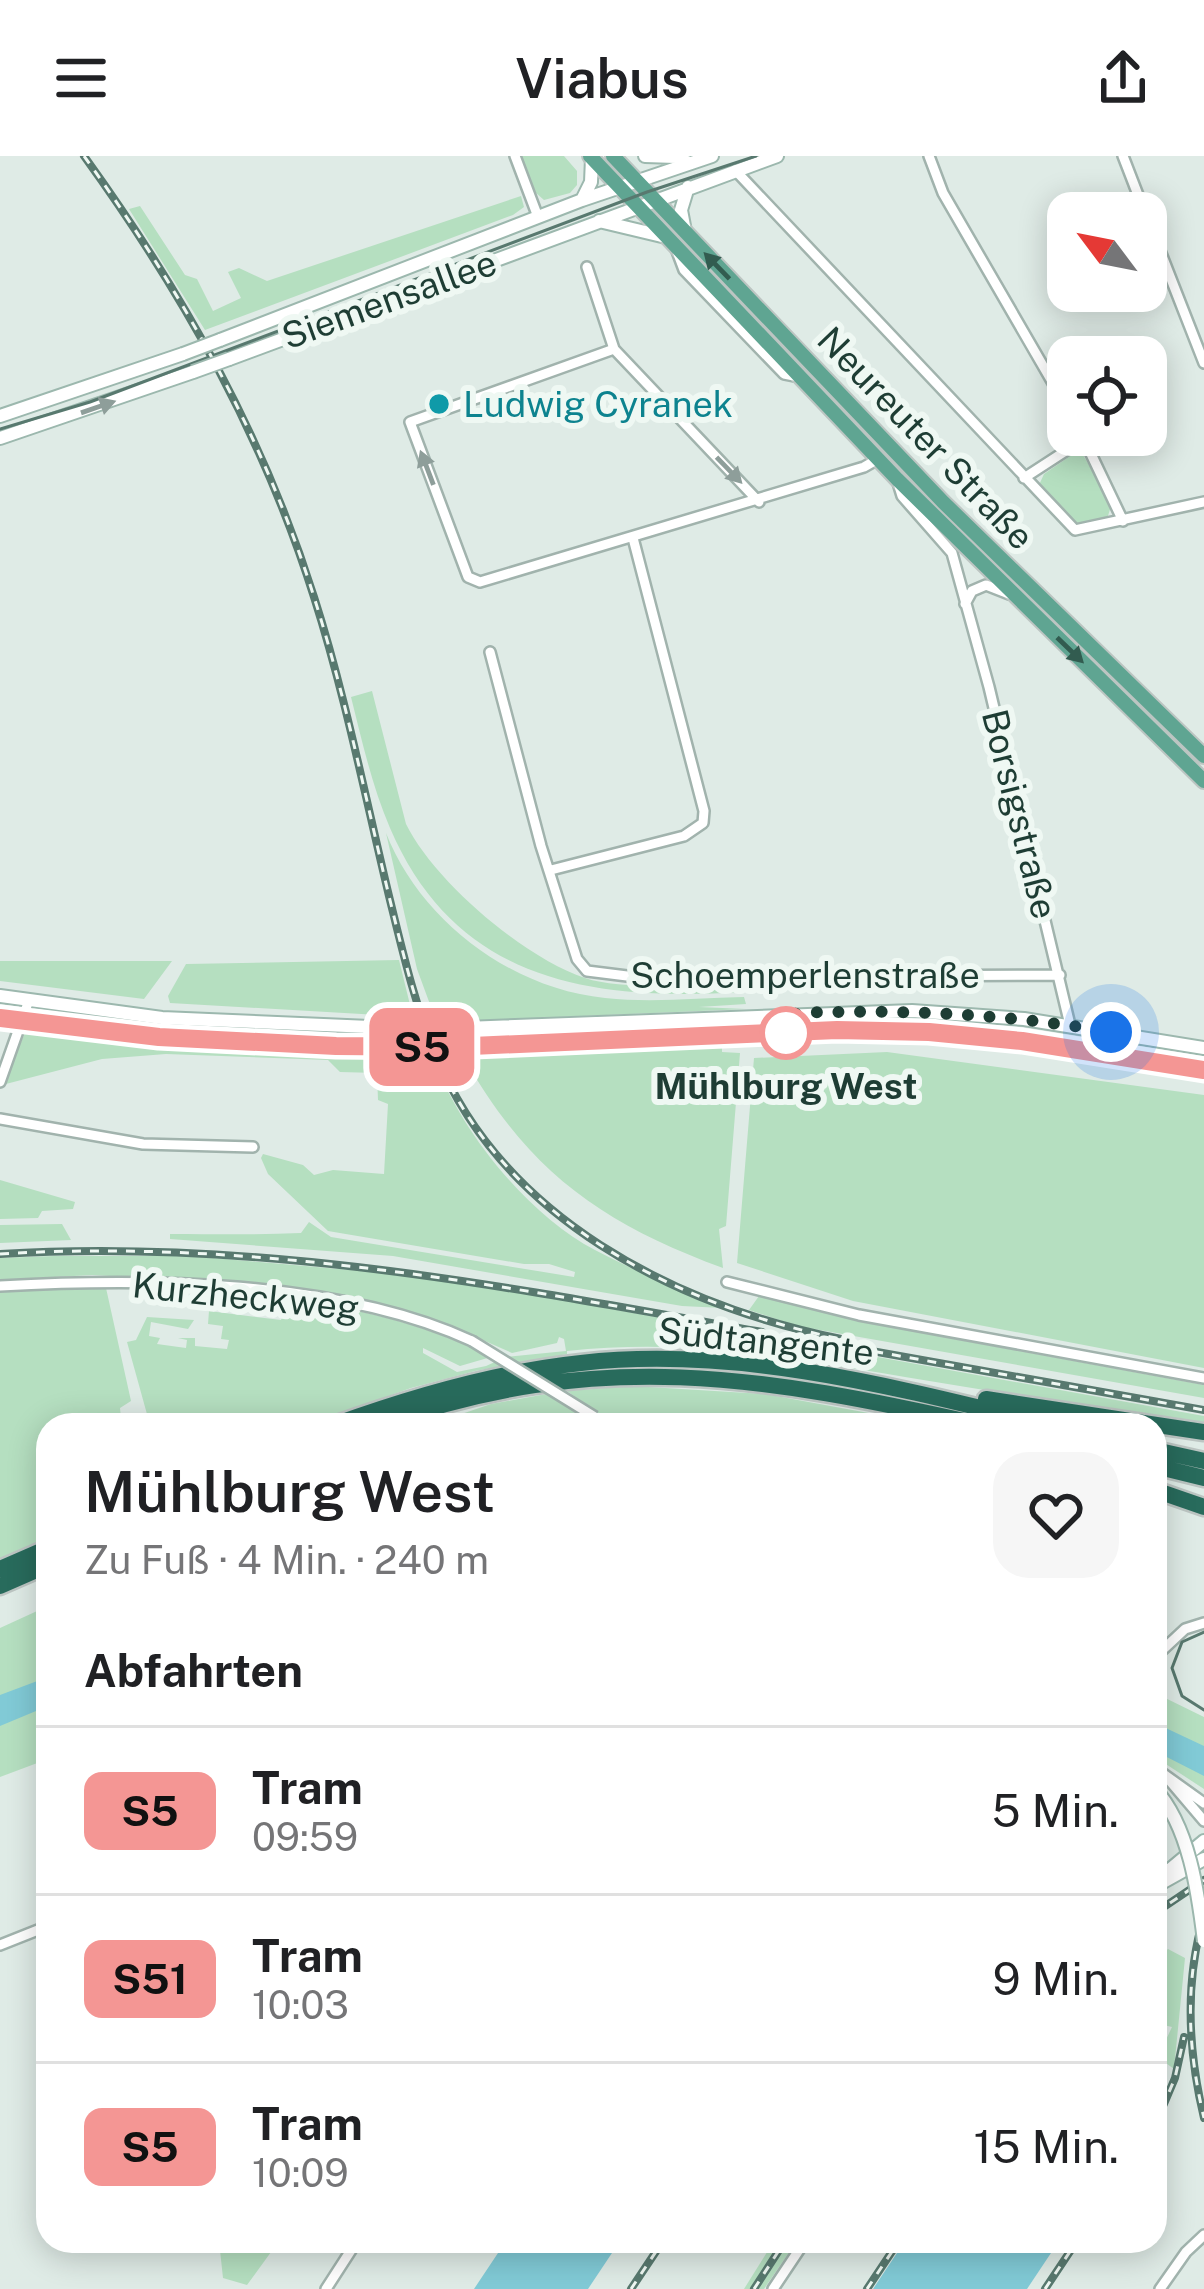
<!DOCTYPE html>
<html lang="de">
<meta charset="utf-8">
<style>
:root{--surface:#fff;--page:#f6f6f6;--text:#202124;--muted:#757577;--line:#e0e0e0}
body{margin:0;font-family:"Public Sans",sans-serif;background:var(--page);color:var(--text);height:100vh;display:flex;flex-direction:column;font-size:45px;white-space:nowrap}
*{box-sizing:border-box;margin:0}
p{font-size:39px;color:var(--muted)}
.icon{flex:none;width:66px;height:66px;fill:none;stroke:currentColor;stroke-width:2;stroke-linecap:round;stroke-linejoin:round}
.map{position:relative;flex:1;overflow:hidden}
.side{position:absolute;left:36px;top:1257px;width:1131px;height:840px;display:flex;flex-direction:column;background:var(--surface);border-radius:36px;box-shadow:0 6px 30px #0003}
.side>*{flex:none}
.badge{padding:0 24px;border-radius:18px;font-size:42px;line-height:78px}
.needle{width:78px;rotate:302deg}
.buttons{position:absolute;left:1047px;top:36px;display:grid;gap:24px}
.buttons a{display:grid;place-items:center;width:120px;height:120px;border-radius:24px;background:var(--surface);box-shadow:0 6px 30px #0003;font-size:60px}
.you{position:absolute;width:60px;height:60px;margin:-30px;border:9px solid #fff;border-radius:50%;background:#1a73e8;box-shadow:0 0 0 18px #1a73e833}
.map>.badge{position:absolute;translate:-50% -50%;box-shadow:0 0 0 6px #fff}
h2{padding:0 48px;font-size:45px;line-height:108px}
.round{display:grid;place-items:center;flex:none;width:126px;height:126px;border-radius:36px;background:var(--page)}
.overview{display:flex;align-items:center;justify-content:space-between;height:204px;padding:0 48px}
h1{font-size:57px;font-weight:600;line-height:90px}
ul{padding:0;list-style:none}
li{display:flex;align-items:center;gap:36px;height:168px;padding:0 48px;border-top:3px solid var(--line)}
li div{flex:1}
li b{display:block;font-size:45px}
li em{font-style:normal}
li .badge{min-width:132px;font-weight:700;text-align:center}
header{display:flex;justify-content:space-between;align-items:center;height:156px;padding:0 48px;background:var(--surface);font-size:54px;font-weight:600}
.map>svg:first-child{display:block}
</style>
<header><svg class="icon" aria-label="menu" viewBox="0 0 24 24"><path d="M4 6h16M4 12h16M4 18h16"/></svg>Viabus<svg class="icon" aria-label="share" viewBox="0 0 24 24"><path d="M12 15V3M7 8l5-5 5 5M5 13v7h14v-7"/></svg></header>
<div class="map">
<svg width="1204" height="2133" viewBox="0 0 1204 2133">
<rect width="100%" height="100%" fill="#dfebe6"/>
<!-- green -->
<path fill="#b5dfc0" d="M521 0H564L577 15V29L570 37 544 44 536 37Z
M521 40 524 51 513 59 205 174 129 53 140 50 185 119 197 123 213 155 241 142 228 116 239 112 267 125Z
M659 61 877 286 875 291 658 63Z
M1076 296 1083 299 1112 347 1107 363 1077 369 1039 329 1044 318Z
M372 535 406 668C434 725 524 802 585 822 623 835 700 828 742 828L743 836C594 845 457 828 390 672 372 630 362 585 351 541Z
M386 677C420 764 511 833 605 842 651 847 697 842 744 841L746 848 699 851 746 853 467 865 466 861 435 862 417 813Z
M399 804 413 861 170 847 168 840 186 808Z
M0 805H172L144 843 0 825Z
M29 868 169 886 432 897C456 970 526 1058 595 1094 637 1116 681 1134 723 1152L682 1150 393 1100 170 1083V1078C215 1078 257 1079 301 1077L309 1066 331 1081 574 1121 575 1116 549 1108H524L328 1075 268 1018 261 1002 263 998 303 1009 314 1019 333 1014 384 1018 388 948 378 944 377 917 340 916 328 904 166 898 102 903 2 929Z
M722 890V896L740 897 726 1070 719 1073 723 1112C601 1067 529 1016 464 902Z
M887 896 1204 939V1212L853 1145 737 1107 754 902Z
M0 1024 75 1046 73 1053 42 1055 38 1062 0 1063Z
M62 1068 71 1084 0 1087V1069Z
M54 1100H190L385 1117 529 1138 1204 1260V1269C1104 1254 1004 1237 905 1221 786 1201 689 1182 567 1195V1198L475 1215 411 1232 306 1269H150L127 1186 136 1184 147 1161 194 1164 188 1173 151 1166 149 1180 160 1182 157 1188 186 1192 187 1184 178 1182H195V1190L227 1193 229 1184 221 1183 223 1170 208 1168 209 1155 281 1164 283 1159 238 1150 205 1149 201 1138 141 1131C261 1137 385 1147 491 1201L460 1210 423 1192V1197L457 1216 486 1210 506 1201 566 1195 564 1183 559 1181 557 1187 512 1197 446 1168 403 1155 250 1128 92 1119 0 1124V1102Z
M106 1132 131 1245 120 1252 121 1262 115 1269H73L71 1263 61 1265V1269H48V1304L42 1307 48 1332V1381L0 1403V1135Z
M759 1140H773L890 1171 1204 1229V1242L797 1170 749 1154Z
M632 1230 765 1238 934 1269H614L567 1235Z
M552 1237 598 1269H429L491 1248Z
M48 1450V1603L0 1621V1472Z
M1155 1537 1204 1561V1633L1155 1601Z
M1168 1793 1185 1802 1174 1913 1155 1899V1887L1163 1890 1172 1871 1155 1867V1805Z
M219 2085H279L247 2129 223 2122Z
M774 2085H797L764 2133H744Z"/>
<!-- water -->
<path fill="#81cad6" d="M48 1521V1550L0 1570V1539Z
M1155 1567 1204 1590V1620L1155 1595Z
M506 2085H620L588 2133H474Z
M905 2085H1059L1027 2133H873Z"/>
<g fill="none" stroke-linecap="round" stroke-linejoin="round">
<!-- street casing -->
<g stroke="#a1b3ad" stroke-width="14">
<path id="street" d="M515 0 538 61
M929 0 943 37 1068 253
M1123 0 1145 57
M735 14 1075 374 1204 346
M1146 59 1204 207
M675 90 684 114 784 218 799 221
M587 111 614 193
M1082 279 1123 365
M1024 322 1084 283
M898 327 902 340 952 397 989 531 1070 869
M759 346 614 193 410 266 468 421 480 426 864 311 878 303
M965 448 972 435 986 429 1009 438
M490 496 541 690 577 803 587 815 635 821 1060 819
M551 714 684 680 703 667 704 655 633 382
M0 926 29 844
M0 963 143 988 253 991
M727 1126 859 1159 1204 1222
M0 1130C145 1122 338 1123 472 1185
M1155 1501 1185 1473 1204 1467
M1155 1612 1204 1647
M1170 1625 1204 1665
M0 1789 48 1770
M326 2133 357 2085
M773 2133 805 2085
M1160 2133 1186 2096 1204 2079"/>
</g>
<!-- secondary casing -->
<g stroke="#9cb8ae" stroke-width="16">
<path id="secondary" d="M645 0 676 1 689 7
M582 44 591 26 592 2
M599 65 666 81
M685 75 681 54 688 31
M220 184 582 44 712 0
M229 203 777 0
M0 260 183 198
M0 282 193 216
M0 840 162 862 416 873
M439 873 912 855 1024 863 1204 892
M1155 1726 1204 1685
M1156 1730 1204 1703"/>
</g>
<!-- primary casing -->
<g stroke="#bcc5c2" stroke-width="18">
<path id="primary" d="M590 0 897 323 1204 625
M613 0 943 346 1204 600"/>
</g>
<!-- highway casing -->
<g stroke="#bcc5c2" stroke-width="21">
<path id="highway" d="M986 1243 1204 1276
M334 1269C414 1240 496 1216 581 1207 738 1189 899 1232 1050 1269
M379 1269C597 1191 764 1220 982 1269
M1155 1294 1204 1305
M1155 1310 1204 1322
M1155 1334 1204 1351
M0 1413 48 1392
M0 1430 48 1409"/>
</g>
<!-- street -->
<use href="#street" stroke="#fff" stroke-width="9"/>
<!-- secondary -->
<use href="#secondary" stroke="#fff" stroke-width="12"/>
<!-- primary -->
<use href="#primary" stroke="#5fa592" stroke-width="14"/>
<!-- highway -->
<use href="#highway" stroke="#286b5c" stroke-width="16"/>
<!-- tram -->
<path stroke="#58796f" stroke-width="3" d="M0 273 90 246 647 36 756 0
M0 862 203 884 381 891 837 875 929 876 1022 885 1204 914
M1204 1476 1182 1486 1172 1512 1182 1540 1204 1554"/>
<!-- rail casing -->
<g stroke="#58796f" stroke-width="8">
<path id="rail" d="M84 0C183 137 263 279 314 441 345 538 365 640 389 740 402 793 414 846 435 897 502 1062 674 1149 841 1183
M0 1098C258 1082 509 1131 762 1176
M821 1186 1204 1254
M1155 1757 1204 1724
M1204 1760C1184 1827 1188 1895 1204 1962
M1155 1969 1175 1922 1184 1881
M631 2133 663 2085
M754 2133 785 2085
M867 2133 899 2085
M1045 2133 1077 2085"/>
</g>
<!-- rail -->
<use href="#rail" stroke="#eff8f3" stroke-width="3" stroke-dasharray="9" stroke-linecap="butt"/>
<!-- street-bridge casing -->
<g stroke="#a1b3ad" stroke-width="14" stroke-linecap="butt">
<path id="street-bridge" d="M472 1185 595 1261"/>
</g>
<!-- secondary-bridge casing -->
<g stroke="#9cb8ae" stroke-width="16" stroke-linecap="butt">
<path id="secondary-bridge" d="M183 198 220 184
M193 216 229 203
M416 873H439
M1155 1633C1189 1670 1198 1736 1204 1785"/>
</g>
<!-- street-bridge -->
<use href="#street-bridge" stroke="#fff" stroke-width="9"/>
<!-- secondary-bridge -->
<use href="#secondary-bridge" stroke="#fff" stroke-width="12"/>
</g>
<!-- one-way arrows -->
<defs><path id="oneway-solid" d="M-6-.8H1V-3.2L6.5 0L1 3.2V.8H-6Z" transform="scale(3)"/></defs>
<g fill="#325c50">
<use href="#oneway-solid" transform="translate(717 110) rotate(-134)"/>
<use href="#oneway-solid" transform="translate(1070 494) rotate(44)"/>
</g>
<g fill="#8e9e9a">
<use href="#oneway-solid" transform="translate(98 251) rotate(-19)"/>
<use href="#oneway-solid" transform="translate(427 312) rotate(-111)"/>
<use href="#oneway-solid" transform="translate(729 314) rotate(46)"/>
</g>
<g fill="none" stroke-linecap="round" stroke-linejoin="round">
<!-- line casing -->
<g stroke="#fff" stroke-width="27">
<path id="line" d="M0 862 159 881 336 890 450 891 837 874 929 876 1022 885 1204 914"/>
</g>
<!-- line -->
<use href="#line" stroke="#f49694" stroke-width="18"/>
<!-- walk -->
<path stroke="#1e3d34" stroke-width="12" stroke-dasharray="0 21.6" d="M786 877 796 857C903 853 1006 858 1111 876"/>
</g>
<!-- markers -->
<circle fill="#0f9aa8" stroke="#eff8f3" stroke-width="4.5" cx="439" cy="248" r="12"/>
<circle fill="#fff" stroke="#f49694" stroke-width="6" cx="786" cy="877" r="24"/>
<g text-anchor="middle" dominant-baseline="central" stroke-width="12" stroke-linejoin="round" paint-order="stroke">
<!-- street labels -->
<g font-size="36" fill="#1e3d34" stroke="#eff8f3">
<text transform="translate(389 143) rotate(-20)">Siemensallee</text>
<text transform="translate(926 282) rotate(46)">Neureuter Straße</text>
<text transform="translate(1020 658) rotate(76)">Borsigstraße</text>
<text x="805" y="819">Schoemperlenstraße</text>
<text transform="translate(246 1140) rotate(6)">Kurzheckweg</text>
<text transform="translate(766 1185) rotate(6)">Südtangente</text>
</g>
<!-- culture labels -->
<g font-size="36" fill="#0d838f" stroke="#eff8f3" text-anchor="start">
<text x="463" y="248">Ludwig Cyranek</text>
</g>
<!-- stop labels -->
<g font-size="36" font-weight="bold" fill="#1e3d34" stroke="#eff8f3">
<text x="786" y="930">Mühlburg West</text>
</g>
</g>
</svg>
<div class="buttons">
<a><svg class="needle" viewBox="-14 -14 28 28"><path d="M0-13l5 13h-10z" fill="#e53935"/><path d="M0 13l5-13h-10z" fill="#757577"/></svg></a>
<a><svg class="icon" aria-label="locate" viewBox="0 0 24 24"><circle cx="12" cy="12" r="6"/><path d="M12 2v4M12 18v4M2 12h4M18 12h4"/></svg></a>
</div>
<div class="you" style="left:1111px;top:876px"></div>
<b class="badge" style="left:422px;top:891px;background:#f49694;color:#111">S5</b>
<section class="side">
<div class="overview"><div><h1>Mühlburg West</h1><p>Zu Fuß · 4 Min. · 240 m</p></div><a class="round"><svg class="icon" aria-label="heart" viewBox="0 0 24 24"><path d="M12 20l-8-8c-3-5 5-10 8-4 3-6 11-1 8 4z"/></svg></a></div>
<h2>Abfahrten</h2>
<ul>
<li><span class="badge" style="background:#f49694;color:#111">S5</span><div><b>Tram</b><p>09:59</p></div><em>5 Min.</em></li>
<li><span class="badge" style="background:#f49694;color:#111">S51</span><div><b>Tram</b><p>10:03</p></div><em>9 Min.</em></li>
<li><span class="badge" style="background:#f49694;color:#111">S5</span><div><b>Tram</b><p>10:09</p></div><em>15 Min.</em></li>
</ul>
</section>
</div>
